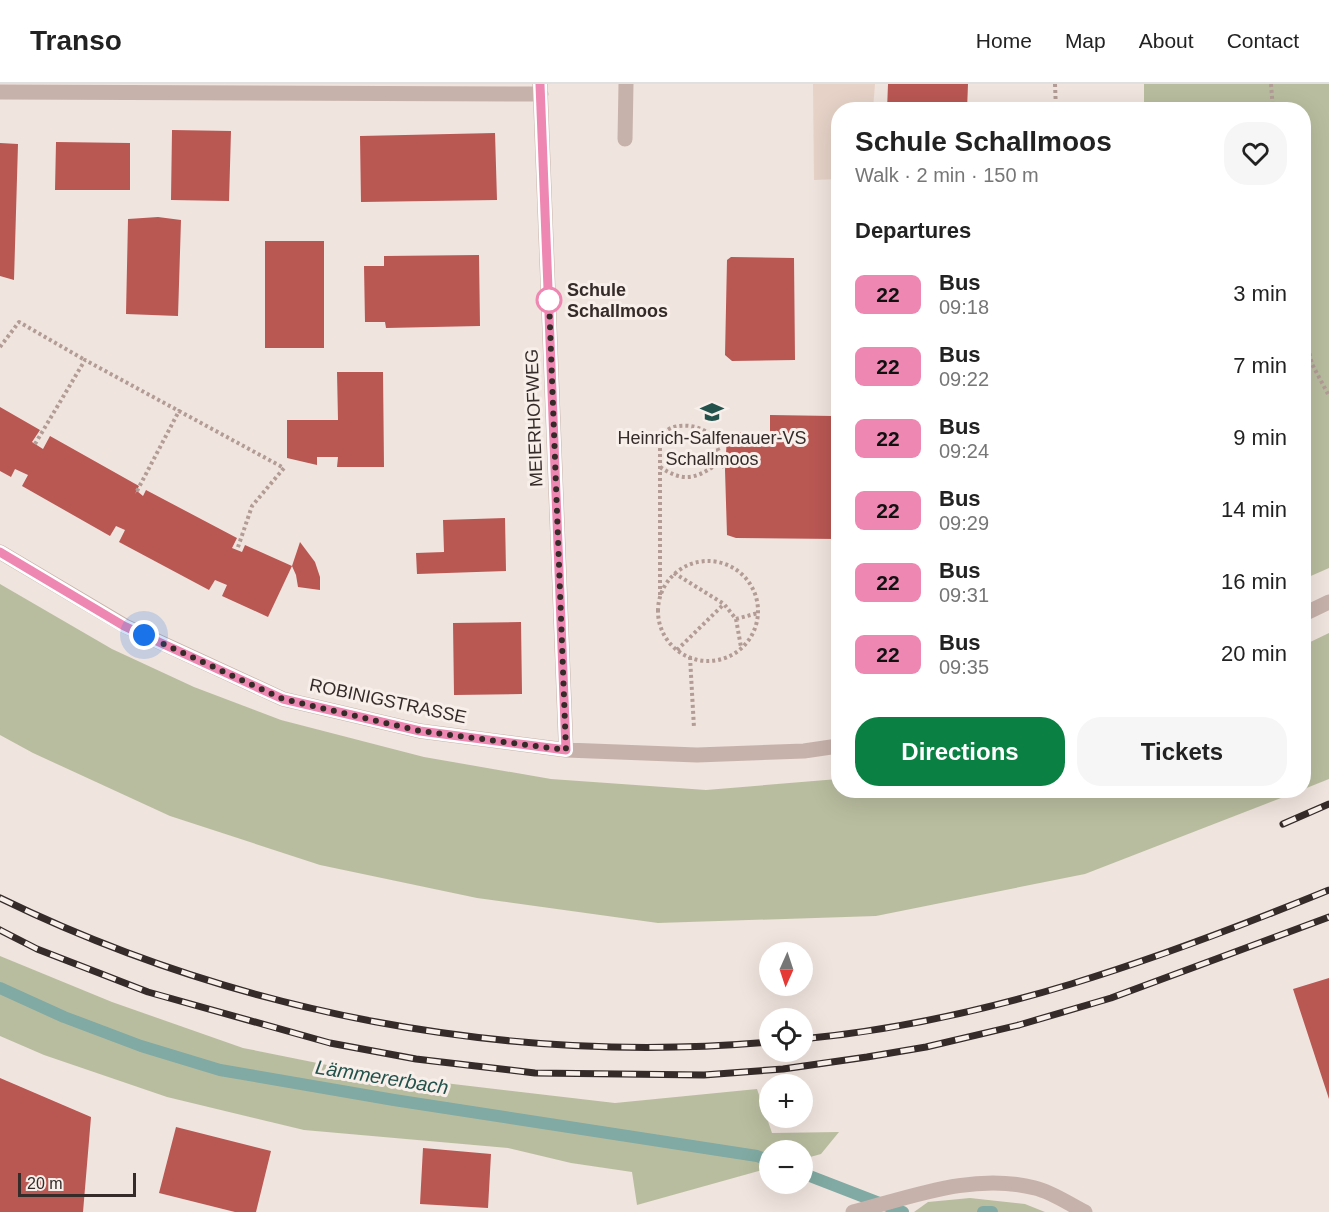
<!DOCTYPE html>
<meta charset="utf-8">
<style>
:root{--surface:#fff;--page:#f6f6f6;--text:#222;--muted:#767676;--line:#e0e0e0;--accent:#0b8043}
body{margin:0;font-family:Helvetica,sans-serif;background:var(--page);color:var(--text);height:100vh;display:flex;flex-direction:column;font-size:22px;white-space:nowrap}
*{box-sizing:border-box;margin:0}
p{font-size:20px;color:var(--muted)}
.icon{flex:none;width:33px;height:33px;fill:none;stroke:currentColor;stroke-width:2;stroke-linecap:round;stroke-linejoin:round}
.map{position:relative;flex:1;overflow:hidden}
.drawer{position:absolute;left:831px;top:18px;width:480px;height:696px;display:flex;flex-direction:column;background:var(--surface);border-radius:24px;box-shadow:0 6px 24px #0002}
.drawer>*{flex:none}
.badge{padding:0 12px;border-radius:9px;font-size:21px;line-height:39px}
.needle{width:39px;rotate:183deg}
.tools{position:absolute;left:759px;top:858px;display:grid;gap:12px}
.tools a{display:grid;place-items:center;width:54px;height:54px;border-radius:50%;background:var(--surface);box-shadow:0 6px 24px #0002;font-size:30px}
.scale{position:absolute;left:18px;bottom:15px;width:118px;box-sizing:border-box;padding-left:6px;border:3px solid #352b29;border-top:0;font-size:16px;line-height:21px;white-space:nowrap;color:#352b29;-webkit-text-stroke:4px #f8efea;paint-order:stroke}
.you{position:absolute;width:30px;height:30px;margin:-15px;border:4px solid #fff;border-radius:50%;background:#1a73e8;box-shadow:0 0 0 9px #1a73e833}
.map>.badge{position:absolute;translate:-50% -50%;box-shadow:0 0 0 3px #fff}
h2{padding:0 24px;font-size:22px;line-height:54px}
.round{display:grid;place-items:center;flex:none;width:63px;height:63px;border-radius:24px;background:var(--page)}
.head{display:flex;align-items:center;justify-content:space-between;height:102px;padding:0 24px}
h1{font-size:28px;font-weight:800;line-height:45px}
.cta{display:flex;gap:12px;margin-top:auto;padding:12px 24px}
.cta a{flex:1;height:69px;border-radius:24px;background:var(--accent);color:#fff;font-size:24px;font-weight:800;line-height:69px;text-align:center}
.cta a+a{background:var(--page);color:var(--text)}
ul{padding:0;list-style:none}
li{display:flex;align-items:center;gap:18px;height:72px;padding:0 24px}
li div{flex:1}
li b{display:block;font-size:22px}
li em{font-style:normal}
li .badge{min-width:66px;font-weight:700;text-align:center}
header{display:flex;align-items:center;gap:36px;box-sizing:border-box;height:84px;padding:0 30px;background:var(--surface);border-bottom:2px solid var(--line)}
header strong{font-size:28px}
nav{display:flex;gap:33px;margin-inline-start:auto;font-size:21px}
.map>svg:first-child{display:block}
</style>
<header>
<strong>Transo</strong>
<nav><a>Home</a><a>Map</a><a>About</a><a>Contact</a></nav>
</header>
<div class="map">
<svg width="1329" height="1128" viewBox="0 0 1329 1128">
<rect width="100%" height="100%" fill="#f0e4de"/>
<!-- green -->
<path fill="#b9bd9f" d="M1144 0H1329V484L1304 495V26L1144 25Z
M0 500 112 565 194 603 281 636 424 673 551 695 706 706 838 695V706L1299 707 1085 790 876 832 658 839 477 814 320 781 170 732 33 669 0 651Z
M1329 549V695L1304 705V561Z
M0 872 112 918 243 964 377 991 615 1019 757 1005 772 1049 839 1048 821 1070 803 1075 802 1066H770L769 1084 637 1121 632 1088 571 1079 508 1064 304 1046 167 1013 44 971 0 952Z
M970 1114 1025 1120 1045 1128H914L928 1118Z"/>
<!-- plaza -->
<path fill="#e6d2c7" d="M813 0H875L873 25 838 26V95L814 96Z"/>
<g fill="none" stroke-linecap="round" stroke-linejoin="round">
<!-- stream -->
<path stroke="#80aaa3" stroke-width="12" d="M0 904 64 933 141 962 220 986 394 1016 757 1072 770 1077
M802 1089 903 1128
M983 1128H992"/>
</g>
<!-- building -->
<path fill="#b95753" d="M888 0H968L967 26H887Z
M1112 19H1125L1132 26H1112Z
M172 46 231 47 229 117 171 116Z
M495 49 497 116 361 118 360 52Z
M56 58 130 59V106H55Z
M0 59 18 60 14 196 0 192Z
M158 133 181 136 178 232 126 230 128 135Z
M265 157H324V264H265Z
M479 171 480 242 386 244 385 238H365L364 182H384V172Z
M731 173 794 174 795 276 732 277 725 271 727 176Z
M337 288H383L384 383H337L338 373H317V381L287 374V336H338Z
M0 323 40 346 32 358 43 365 50 352 139 402 135 410 137 407 143 412 146 406 237 454 232 464 242 468 245 461 292 482 300 458 315 478 320 493V506L298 503 296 491 292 482 268 533 222 512 227 501 215 496 209 506 119 458 125 446 116 442 110 452 22 402 28 391 15 385 11 393 0 387Z
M770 331 833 332V401L838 406V455L736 454 727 451 725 386 727 353 732 348H770Z
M505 434 506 487 417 490 416 469 444 468 443 436Z
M838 474V570L832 562V478Z
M521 538 522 610 454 611 453 539Z
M1329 894V1015L1293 905Z
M0 994 91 1033 83 1128H0Z
M176 1043 271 1067 256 1128H235L159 1109Z
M423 1064 491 1070 488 1124 420 1120Z"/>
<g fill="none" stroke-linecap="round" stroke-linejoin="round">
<!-- path -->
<path stroke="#b29c95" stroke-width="4" stroke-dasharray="3 3" stroke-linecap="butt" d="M1055 0 1056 26
M1271 0 1273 26
M1304 246 1312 280 1329 312
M0 263 19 238 85 276
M35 360 85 276 179 327
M660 383C681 397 694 396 714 382L716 365
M137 407 179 327 284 384 252 422 237 466
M658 527a50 50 0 1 1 100 0a50 50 0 1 1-100 0Z
M674 489 724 520 736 535 741 563
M660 511V359C661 355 663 350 666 347 677 338 701 341 710 351 718 361 721 374 725 386
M736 535 758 529
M677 566 724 520
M690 573 694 644"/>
<!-- lane -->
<path stroke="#c7b2ab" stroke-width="15" d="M625 55 626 0"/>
<!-- street -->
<path stroke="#c7b2ab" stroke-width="15" d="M540 0 566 666
M0 8 541 10
M0 468 125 542 283 615 420 647 566 666 697 671 804 667 838 662
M1304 530 1329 518
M853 1128C911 1113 974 1088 1035 1104 1052 1108 1069 1120 1085 1128"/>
<!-- rail casing -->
<g stroke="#352b29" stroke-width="7">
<path id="rail" d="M1283 740 1329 720
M0 814C236 929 508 981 770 958
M0 846 37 865 148 908 330 959 416 975 535 989 704 991 783 985 867 973 926 963 1019 941 1111 914 1329 833
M802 955C986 938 1160 875 1329 806"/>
</g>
<!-- rail -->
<use href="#rail" stroke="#f8efea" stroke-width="4.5" stroke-dasharray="14" stroke-linecap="butt"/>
</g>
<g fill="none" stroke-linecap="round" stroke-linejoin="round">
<!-- line casing -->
<g stroke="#fff" stroke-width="14">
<path id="line" d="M0 468 124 542 283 615 420 647 566 666 540 0"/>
</g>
<!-- line -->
<use href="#line" stroke="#ee87b2" stroke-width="9"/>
<!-- walk -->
<path stroke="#352b29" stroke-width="6" stroke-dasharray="0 10.8" d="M144 551 283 615 420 647 566 666 549 216"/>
</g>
<!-- icons -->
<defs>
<g id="school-bare" transform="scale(1.8)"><path d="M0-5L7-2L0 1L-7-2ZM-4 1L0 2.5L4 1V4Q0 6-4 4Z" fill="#23524c" stroke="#f8efea" stroke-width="2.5" paint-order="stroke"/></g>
</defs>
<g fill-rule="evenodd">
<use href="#school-bare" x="712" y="328"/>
</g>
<!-- markers -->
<circle fill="#fff" stroke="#ee87b2" stroke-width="3" cx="549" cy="216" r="12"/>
<g text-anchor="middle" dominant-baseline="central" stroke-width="6" stroke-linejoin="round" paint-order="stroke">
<!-- stop labels -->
<g font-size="18" font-weight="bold" fill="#352b29" stroke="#f8efea" text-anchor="start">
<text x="567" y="206">Schule<tspan x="567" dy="21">Schallmoos</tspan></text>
</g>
<!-- street labels -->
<g font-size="18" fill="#352b29" stroke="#f8efea">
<text transform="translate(534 334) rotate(-92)">MEIERHOFWEG</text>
<text transform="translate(388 617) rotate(12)">ROBINIGSTRASSE</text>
</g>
<!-- poi labels -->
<g font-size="18" fill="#352b29" stroke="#f8efea">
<text x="712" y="354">Heinrich-Salfenauer-VS<tspan x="712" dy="21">Schallmoos</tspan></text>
</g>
<!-- water labels -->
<g font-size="20" font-style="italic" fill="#23524c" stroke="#f8efea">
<text transform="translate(382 993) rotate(9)">Lämmererbach</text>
</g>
</g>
</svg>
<div class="tools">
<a><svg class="needle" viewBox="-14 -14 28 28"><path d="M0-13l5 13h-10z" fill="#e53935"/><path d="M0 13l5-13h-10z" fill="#767676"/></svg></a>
<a><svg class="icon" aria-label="locate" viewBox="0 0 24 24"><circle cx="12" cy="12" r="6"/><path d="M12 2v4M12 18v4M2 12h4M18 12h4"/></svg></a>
<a>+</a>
<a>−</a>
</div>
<div class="scale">20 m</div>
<div class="you" style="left:144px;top:551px"></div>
<section class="drawer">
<div class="head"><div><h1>Schule Schallmoos</h1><p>Walk · 2 min · 150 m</p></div><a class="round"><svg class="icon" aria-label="heart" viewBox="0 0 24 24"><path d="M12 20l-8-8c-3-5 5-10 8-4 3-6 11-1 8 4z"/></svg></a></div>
<h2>Departures</h2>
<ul>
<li><span class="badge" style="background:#ee87b2;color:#111">22</span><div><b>Bus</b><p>09:18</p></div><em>3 min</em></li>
<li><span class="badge" style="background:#ee87b2;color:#111">22</span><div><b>Bus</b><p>09:22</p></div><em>7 min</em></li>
<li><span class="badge" style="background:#ee87b2;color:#111">22</span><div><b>Bus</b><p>09:24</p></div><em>9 min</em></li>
<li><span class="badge" style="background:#ee87b2;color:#111">22</span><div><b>Bus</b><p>09:29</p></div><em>14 min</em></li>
<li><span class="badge" style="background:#ee87b2;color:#111">22</span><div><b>Bus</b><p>09:31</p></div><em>16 min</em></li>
<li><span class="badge" style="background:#ee87b2;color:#111">22</span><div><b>Bus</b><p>09:35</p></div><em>20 min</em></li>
</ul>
<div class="cta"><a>Directions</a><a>Tickets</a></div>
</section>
</div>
